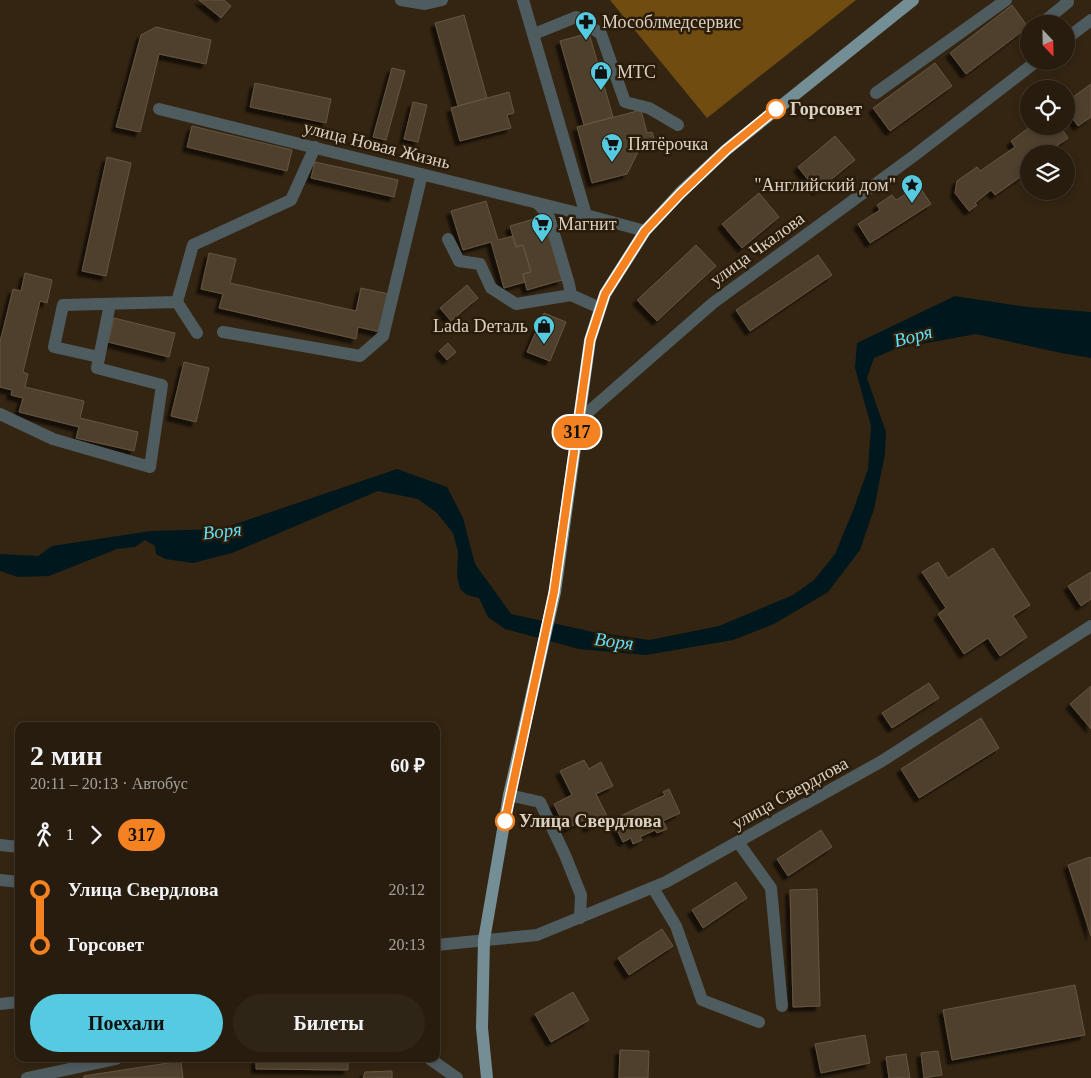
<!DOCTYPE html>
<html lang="ru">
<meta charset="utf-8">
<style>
:root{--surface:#271c0e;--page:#2f2517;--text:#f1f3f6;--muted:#a4a19e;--line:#433a2e;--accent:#55cae0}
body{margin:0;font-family:"Times New Roman",serif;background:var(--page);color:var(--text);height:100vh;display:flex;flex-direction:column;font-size:19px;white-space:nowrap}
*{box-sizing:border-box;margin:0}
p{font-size:16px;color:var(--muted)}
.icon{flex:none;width:28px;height:28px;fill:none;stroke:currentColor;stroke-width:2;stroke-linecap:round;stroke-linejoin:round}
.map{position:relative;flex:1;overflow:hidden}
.panel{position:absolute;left:15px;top:722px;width:425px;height:340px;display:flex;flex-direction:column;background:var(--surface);border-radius:10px;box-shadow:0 2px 8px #0003,0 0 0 1px var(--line)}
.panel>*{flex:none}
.badge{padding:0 10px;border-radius:16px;font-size:18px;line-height:32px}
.needle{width:32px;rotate:158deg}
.tools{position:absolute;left:1020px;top:15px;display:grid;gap:10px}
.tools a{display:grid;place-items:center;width:55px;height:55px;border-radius:50%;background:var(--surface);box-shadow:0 2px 8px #0003,0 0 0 1px var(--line);font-size:25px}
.map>.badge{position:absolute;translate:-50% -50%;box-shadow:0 0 0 2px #fff}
.legs{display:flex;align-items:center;gap:8px;height:55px;padding:0 15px;font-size:16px}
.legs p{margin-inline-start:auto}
.head{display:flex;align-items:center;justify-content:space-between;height:85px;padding:0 15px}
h1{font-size:28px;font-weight:800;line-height:38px}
.action{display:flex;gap:10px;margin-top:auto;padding:10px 15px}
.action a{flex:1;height:58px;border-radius:30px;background:var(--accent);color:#111;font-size:20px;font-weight:800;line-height:58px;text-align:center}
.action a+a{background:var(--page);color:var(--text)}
ul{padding:0 15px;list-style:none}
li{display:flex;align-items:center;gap:18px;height:55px;font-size:19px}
li i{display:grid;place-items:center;width:8px;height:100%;margin:0 6px;background:currentColor}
li i::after{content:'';width:12px;height:12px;margin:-6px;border:4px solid;border-radius:50%;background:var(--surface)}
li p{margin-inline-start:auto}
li:first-child i{background:linear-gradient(#0000 50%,currentColor 0)}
li:last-child i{background:linear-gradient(currentColor 50%,#0000 0)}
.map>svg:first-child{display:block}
</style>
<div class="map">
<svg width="1091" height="1078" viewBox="0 0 1091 1078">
<defs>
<filter id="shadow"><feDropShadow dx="-4.5" dy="4.5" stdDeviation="1" flood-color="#0009"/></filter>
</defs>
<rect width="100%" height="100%" fill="#342512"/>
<!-- forest -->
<path fill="#704c11" d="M610 0H856L707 118Z"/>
<!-- water -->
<path fill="#00181d" d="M955 296 1027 307 1091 312V358L1061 353 976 334 895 349 874 358 867 378 886 432 885 454 874 509 860 550 828 592 774 624 733 640 646 655 579 649 505 629 488 617 479 598 467 595 460 589 457 576 458 552 453 533 437 513 418 499 378 491 232 553 193 563 165 559 156 554 155 546 145 540 135 547 117 549 49 576 18 577 0 571V554L38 556 52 546 151 531 221 529 397 469 447 487 463 518 475 564 511 614 593 632 650 640 719 626 793 595 814 580 835 554 854 508 868 469 871 426 855 368 857 343Z"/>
<!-- building -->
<path fill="#50412d" stroke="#655540" filter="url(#shadow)" d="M199 0H224L231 6 221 18Z
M1012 5 1028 27 966 74 950 53Z
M464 15 487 98 458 106 435 23Z
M156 27 211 40 206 64 159 54 140 132 116 127 141 35Z
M589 33 613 117 584 125 560 41Z
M935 63 952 86 890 131 873 108Z
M392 68 405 71 386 140 373 137Z
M255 83 331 99 326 123 250 107Z
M1091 84V117L1078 126 1066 109V102Z
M509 92 514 113 507 115 511 128 460 141 451 108Z
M413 102 427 105 418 142 404 139Z
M641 110 647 133 652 132 655 142 641 146 627 174 592 183 577 127Z
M192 126 292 150 287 171 187 147Z
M1031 126H1060L1068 138 1045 154H1029V171L995 195 991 190 975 203 977 205 969 211 955 193 957 181 977 167 980 171 1015 147 1011 141Z
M835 136 855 160 817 191 798 167Z
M107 157 131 163 106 276 82 271Z
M315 162 398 180 394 197 311 178Z
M919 186 931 204 870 243 858 224 880 210 877 205 892 195 896 200Z
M759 193 779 217 742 248 722 224Z
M486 201 498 240 513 236 516 247 523 245 531 272 523 274 525 282 504 288 491 242 463 250 451 211Z
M544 216 562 280 527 290 523 274 531 272 523 245 516 247 510 226Z
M696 245 716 266 657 321 637 300Z
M209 253 236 259 230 283 356 311 361 288 389 294 380 332 358 327 356 339 219 308 223 294 201 289Z
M818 255 832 275 750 331 736 310Z
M25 273 52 280 47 303 40 301 23 372 28 374 25 387 84 401 80 418 138 432 134 451 76 438 79 427 19 412 23 398 11 395 12 390 0 387V342L13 289 21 291Z
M467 285 478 298 451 321 440 308Z
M544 313 566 322 550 361 527 352Z
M114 318 175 333 169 357 108 342Z
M448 343 456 352 447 360 439 351Z
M184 362 209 368 196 422 171 416Z
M993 548 1030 605 1013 616 1027 637 1000 656 988 638 964 654 938 614 946 608 922 572 938 562 948 578Z
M1091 572V599L1081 606 1068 586Z
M929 683 939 698 892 728 882 713Z
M1091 686V729L1070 704Z
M981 718 999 748 919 798 901 769Z
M584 760 589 769 601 762 613 786 596 794 608 818 588 828 584 820 566 829 554 804 572 795 560 771Z
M669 789 680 813 663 821 667 829 657 833 655 830 640 837 642 840 633 844 631 838 623 842 612 820 665 795 663 792Z
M821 830 832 847 788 876 777 859Z
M1090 857 1091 859V936L1068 865Z
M736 882 747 898 703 928 692 910Z
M817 889 820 1006 793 1007 790 890Z
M662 929 673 946 629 975 618 958Z
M1075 985 1085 1035 952 1060 943 1010Z
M436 988 438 990 439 1003 436 1004Z
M573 992 589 1020 551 1042 535 1014Z
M865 1035 870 1063 821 1073 815 1044Z
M620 1050 649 1051 648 1078H619Z
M938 1051 942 1075 924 1078 921 1053Z
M906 1054 910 1078H889L886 1057Z
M256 1059H348V1070L256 1069Z
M181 1061 183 1078H84V1076Z
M392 1071V1078H363L365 1072Z"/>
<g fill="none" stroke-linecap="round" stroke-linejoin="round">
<!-- minor -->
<path stroke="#4f5c5f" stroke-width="12" d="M401 0 425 4 442 0
M523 0 586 215 645 231
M1047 24 1046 20 1068 2 1066 0
M534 34 576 17 601 34 625 102 649 108 678 125
M1066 39 1091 20
M876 93 1006 0
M159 109 586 215
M537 203 548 214 569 284 571 295
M448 239 459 261 480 264 491 288 516 304 571 295 600 308
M177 302 197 333
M223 332 360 356 383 336 422 174
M99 357 54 347 63 305 177 302 193 245 291 200 315 147
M0 414 53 439 150 467 162 385 97 368 110 304
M578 421 713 303 915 155 1037 61
M509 795 540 802 565 855 581 895 580 918
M738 842 771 888 782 1006
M0 845 19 847
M0 880 19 882
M653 888 676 926 702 1000 759 1022
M436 945 537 935 666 882 882 761 1091 626
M0 1004 19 1002
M430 1059 457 1078
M27 1078 116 1059"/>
<!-- major -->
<path stroke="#738f95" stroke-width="12" d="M487 1078 482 1028 484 940 509 795 555 592 590 340 605 294 645 231 680 193 726 150 913 0"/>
</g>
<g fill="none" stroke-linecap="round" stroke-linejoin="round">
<!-- line-1 casing -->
<g stroke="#fff" stroke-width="11">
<path id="line-1" d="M505 821 554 592 590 340 605 294 645 231 680 194 726 150 776 109"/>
</g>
<!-- line-1 -->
<use href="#line-1" stroke="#f58220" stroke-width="8"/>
</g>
<!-- icons -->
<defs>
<g id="pharmacy-pin" transform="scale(1.125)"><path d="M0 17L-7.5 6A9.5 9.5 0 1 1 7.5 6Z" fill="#55cae0" stroke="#2a1c08"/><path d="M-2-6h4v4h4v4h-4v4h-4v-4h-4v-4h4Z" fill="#111"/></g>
<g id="shop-pin" transform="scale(1.125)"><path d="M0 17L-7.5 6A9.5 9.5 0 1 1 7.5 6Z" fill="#55cae0" stroke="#2a1c08"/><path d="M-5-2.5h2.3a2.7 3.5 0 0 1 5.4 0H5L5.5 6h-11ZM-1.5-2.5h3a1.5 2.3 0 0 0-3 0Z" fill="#111"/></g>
<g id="supermarket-pin" transform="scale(1.125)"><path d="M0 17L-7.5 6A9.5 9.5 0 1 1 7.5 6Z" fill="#55cae0" stroke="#2a1c08"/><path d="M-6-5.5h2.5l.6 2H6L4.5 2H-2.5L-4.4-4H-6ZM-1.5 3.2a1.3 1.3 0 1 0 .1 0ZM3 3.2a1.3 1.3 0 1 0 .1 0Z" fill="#111"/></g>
<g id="sight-pin" transform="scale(1.125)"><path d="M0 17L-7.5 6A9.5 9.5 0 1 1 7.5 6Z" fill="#55cae0" stroke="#2a1c08"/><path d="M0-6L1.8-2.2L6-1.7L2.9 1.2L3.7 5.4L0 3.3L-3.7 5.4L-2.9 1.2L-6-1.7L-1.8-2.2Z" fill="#111"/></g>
</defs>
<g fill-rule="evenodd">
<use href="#pharmacy-pin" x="586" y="22"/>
<use href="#shop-pin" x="601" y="72"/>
<use href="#supermarket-pin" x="612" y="144"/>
<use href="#sight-pin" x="912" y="185"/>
<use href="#supermarket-pin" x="542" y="224"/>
<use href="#shop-pin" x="544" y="326"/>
</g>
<!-- markers -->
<g fill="#fff" stroke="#f58220" stroke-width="2.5">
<circle cx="776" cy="109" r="9"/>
<circle cx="505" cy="821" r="9"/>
</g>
<g text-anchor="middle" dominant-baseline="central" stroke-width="5" stroke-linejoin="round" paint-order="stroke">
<!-- poi labels -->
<g font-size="18" fill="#dad1c5" stroke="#2a1c08" text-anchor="start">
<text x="602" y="22">Мособлмедсервис</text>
<text x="617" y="72">МТС</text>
<text x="628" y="144">Пятёрочка</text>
<text x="896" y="185" text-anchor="end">"Английский дом"</text>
<text x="558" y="224">Магнит</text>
<text x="528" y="326" text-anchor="end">Lada Dеталь</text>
</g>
<!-- stop labels -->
<g font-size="18" font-weight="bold" fill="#dad1c5" stroke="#2a1c08" text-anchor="start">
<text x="790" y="109">Горсовет</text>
<text x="519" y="821">Улица Свердлова</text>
</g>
<!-- street labels -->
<g font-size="18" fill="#dad1c5" stroke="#2a1c08">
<text transform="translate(377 145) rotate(14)">улица Новая Жизнь</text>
<text transform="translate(757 249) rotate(-36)">улица Чкалова</text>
<text transform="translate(790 793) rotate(-29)">улица Свердлова</text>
</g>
<!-- water labels -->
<g font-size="19" font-style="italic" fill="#60dff7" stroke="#2a1c08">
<text transform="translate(913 336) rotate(-15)">Воря</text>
<text transform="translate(222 531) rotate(-6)">Воря</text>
<text transform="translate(614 641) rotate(7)">Воря</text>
</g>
</g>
</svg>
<div class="tools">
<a><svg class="needle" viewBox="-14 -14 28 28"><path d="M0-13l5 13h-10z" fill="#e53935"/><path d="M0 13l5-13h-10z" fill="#a4a19e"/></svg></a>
<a><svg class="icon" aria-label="locate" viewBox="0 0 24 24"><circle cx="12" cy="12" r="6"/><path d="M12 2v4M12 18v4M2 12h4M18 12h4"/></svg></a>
<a><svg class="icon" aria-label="layers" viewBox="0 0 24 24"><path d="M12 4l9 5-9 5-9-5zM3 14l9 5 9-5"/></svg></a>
</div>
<b class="badge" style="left:577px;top:432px;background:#f58220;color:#111">317</b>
<section class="panel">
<div class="head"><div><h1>2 мин</h1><p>20:11 – 20:13 · Автобус</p></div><b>60 ₽</b></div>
<div class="legs"><svg class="icon" aria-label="walk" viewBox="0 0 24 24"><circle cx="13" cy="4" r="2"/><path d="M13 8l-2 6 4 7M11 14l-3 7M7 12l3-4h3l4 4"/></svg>1<svg class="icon" aria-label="forward" viewBox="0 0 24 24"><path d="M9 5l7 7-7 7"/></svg><b class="badge" style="background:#f58220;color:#111">317</b></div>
<ul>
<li><i style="color:#f58220"></i><b>Улица Свердлова</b><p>20:12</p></li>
<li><i style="color:#f58220"></i><b>Горсовет</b><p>20:13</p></li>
</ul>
<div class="action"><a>Поехали</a><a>Билеты</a></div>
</section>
</div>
